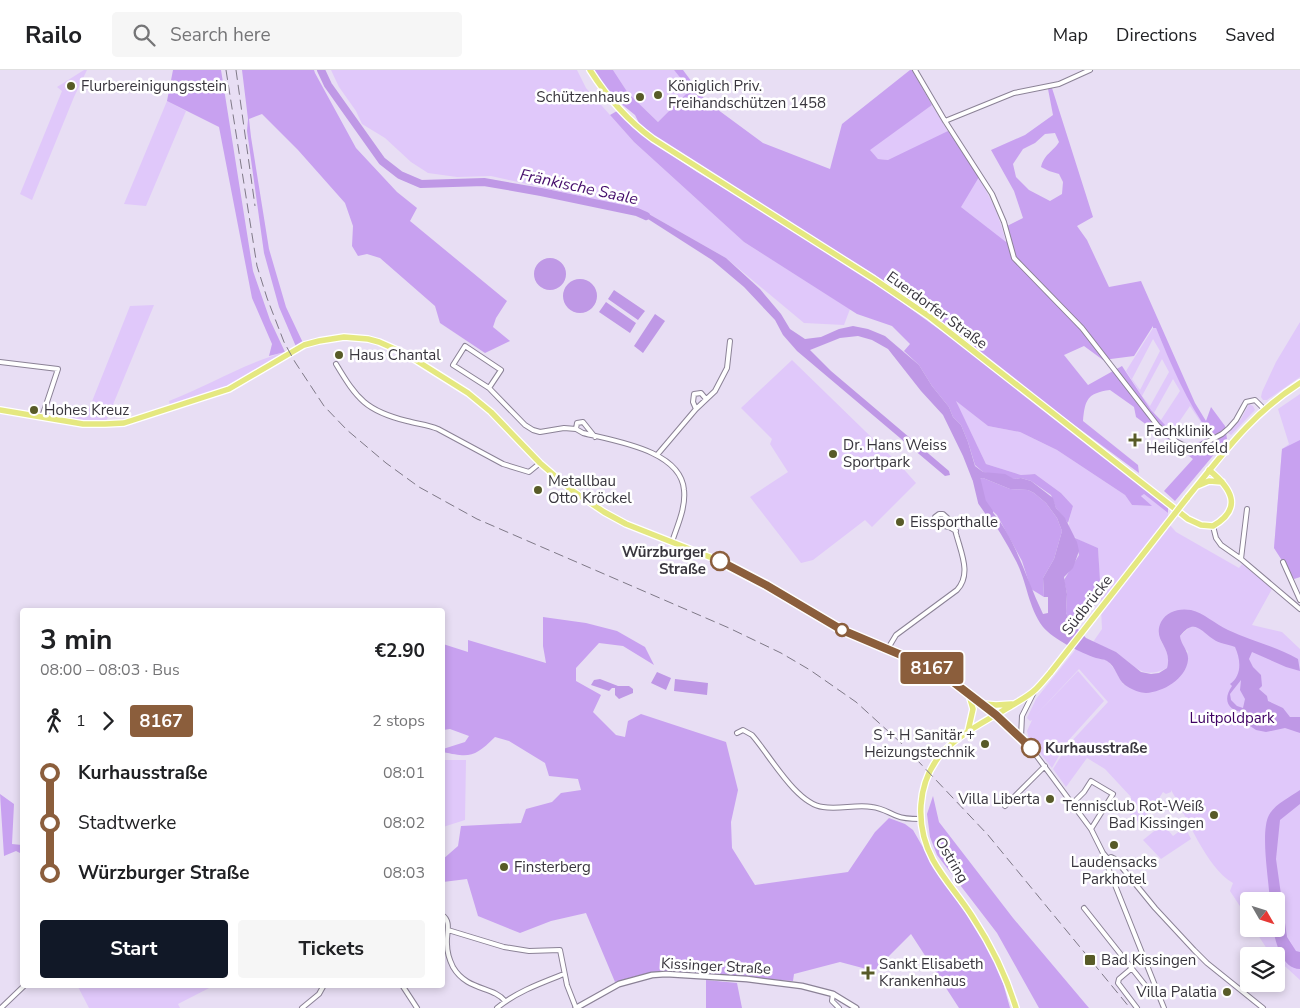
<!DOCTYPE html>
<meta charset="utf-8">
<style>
:root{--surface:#fff;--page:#f6f6f6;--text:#202124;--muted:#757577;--line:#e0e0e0;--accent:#111827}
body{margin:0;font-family:"Nunito Sans",sans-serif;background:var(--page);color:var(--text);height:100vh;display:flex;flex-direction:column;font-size:19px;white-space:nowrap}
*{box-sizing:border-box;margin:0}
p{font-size:16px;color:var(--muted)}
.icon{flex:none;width:28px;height:28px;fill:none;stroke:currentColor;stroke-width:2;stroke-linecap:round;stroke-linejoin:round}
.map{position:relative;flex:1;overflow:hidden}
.panel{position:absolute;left:20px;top:538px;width:425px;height:380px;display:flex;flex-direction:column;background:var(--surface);border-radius:5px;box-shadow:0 2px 8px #0003}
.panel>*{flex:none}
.badge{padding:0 10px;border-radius:4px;font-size:18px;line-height:32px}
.needle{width:32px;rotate:129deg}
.controls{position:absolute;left:1240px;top:822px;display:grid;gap:10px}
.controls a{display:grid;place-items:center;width:45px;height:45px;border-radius:5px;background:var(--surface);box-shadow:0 2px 8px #0003;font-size:25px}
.map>.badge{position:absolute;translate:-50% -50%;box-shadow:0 0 0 2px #fff}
.legs{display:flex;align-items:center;gap:8px;height:55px;padding:0 20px;font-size:16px}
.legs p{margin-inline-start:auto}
.overview{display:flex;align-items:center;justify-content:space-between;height:85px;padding:0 20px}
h1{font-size:28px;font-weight:700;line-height:38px}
.cta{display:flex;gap:10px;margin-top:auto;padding:10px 20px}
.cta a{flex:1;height:58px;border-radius:5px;background:var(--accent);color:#fff;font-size:20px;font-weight:700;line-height:58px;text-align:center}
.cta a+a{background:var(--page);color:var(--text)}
ul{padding:0 20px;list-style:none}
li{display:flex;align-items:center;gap:18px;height:50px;font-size:19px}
li i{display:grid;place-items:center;width:8px;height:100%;margin:0 6px;background:currentColor}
li i::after{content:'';width:12px;height:12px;margin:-6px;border:4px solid;border-radius:50%;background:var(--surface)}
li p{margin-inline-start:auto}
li:first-child i{background:linear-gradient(#0000 50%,currentColor 0)}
li:last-child i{background:linear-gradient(currentColor 50%,#0000 0)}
header{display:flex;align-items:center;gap:30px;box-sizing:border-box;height:70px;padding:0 25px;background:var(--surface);border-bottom:1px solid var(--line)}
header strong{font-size:24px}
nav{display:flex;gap:28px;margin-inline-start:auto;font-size:18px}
.search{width:350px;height:45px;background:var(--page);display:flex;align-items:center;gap:12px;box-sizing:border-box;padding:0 18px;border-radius:5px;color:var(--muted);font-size:19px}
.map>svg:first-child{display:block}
</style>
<header>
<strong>Railo</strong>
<div class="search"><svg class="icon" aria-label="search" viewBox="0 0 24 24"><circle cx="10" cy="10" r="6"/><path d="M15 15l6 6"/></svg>Search here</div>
<nav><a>Map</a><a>Directions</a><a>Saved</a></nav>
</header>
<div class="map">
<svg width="1300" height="938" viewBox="0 0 1300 938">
<rect width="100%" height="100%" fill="#e8def4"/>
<!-- green -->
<path fill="#e0c8fa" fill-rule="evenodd" d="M84 0H87L74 27 32 130 20 124 62 21 57 17Z
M331 0H577L586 18 634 72 744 172 850 239 844 255 804 253 726 188 647 143 610 133 491 106 457 107 428 103 411 92 385 68 362 54 356 41 339 17Z
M613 0H674L690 20 658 52 628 23Z
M167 31 186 41 146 136 124 134Z
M932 35C938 44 943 53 948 62 973 100 996 127 1006 173L961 137 888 90 878 89 869 80Z
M154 235 105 354 42 347 46 335 87 344 130 236Z
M1300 252V307L1267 330H1263L1261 327 1262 322 1276 292Z
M1153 258H1156C1171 295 1188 330 1210 364 1203 374 1195 375 1183 374L1151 340 1126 301ZM1153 269 1160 281 1140 320 1132 309ZM1162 289 1169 302 1150 336 1142 326ZM1173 309 1180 321 1161 350 1154 343ZM1190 336 1208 363 1204 370C1192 374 1186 376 1176 367L1179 362 1175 358Z
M285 282 279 290 229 319 171 338 169 331C208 316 245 293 285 282Z
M792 290 900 395 916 413 872 457 865 450 813 490 801 493 750 427 788 402 770 374 772 369 741 338Z
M1300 324V507L1294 509 1274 478 1282 379 1289 374 1278 339Z
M955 330 988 356 1020 362 1057 380 1125 425 1132 435 1151 436 1141 425 1144 424 1168 443 1169 454 1176 462 1239 498 1242 494 1272 519 1252 555 1282 562 1300 579V910L1276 888V886L1271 885 1254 859H1276V831H1249V850L1230 821 1233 813C1206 798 1187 746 1171 720V722L1166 724 1163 722 1142 755 1126 741 1131 727 1105 699 1087 688 1066 717 1053 699 1068 675 1108 632 1079 599 1035 646 1078 601 1104 631 1067 672 1052 698 1029 669 1027 661 1032 650 1030 651 1027 648 1036 629 1076 579 1108 591 1115 600 1123 614 1144 623 1188 582 1182 576 1180 566 1190 557H1196L1199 543 1161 571C1167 581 1170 586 1167 598 1142 610 1137 597 1118 584 1111 579 1101 576 1093 572L1102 559 1098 478C1072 467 1063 467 1073 436L1061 423 1035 404 1021 405 986 394Z
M1249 334 1253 336 1255 340 1231 365 1228 363 1241 349Z
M443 690H466L465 750 443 757Z
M1163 754 1173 766 1185 757 1191 769 1161 789 1143 770Z
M77 915H215L178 934 180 938H89Z"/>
<!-- forest -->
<path fill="#c8a1f0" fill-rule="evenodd" d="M173 0H221L253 201 270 250 285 282 269 286 272 274 252 228 219 57 167 31Z
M242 0H314L315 3 356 78 397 122 417 138 410 151 507 231 496 248 493 257 510 271 485 283 440 253 435 236 380 188 367 184 358 186 352 176 353 156 345 133 298 80 262 44 249 49 251 67 269 179 286 237 304 275 297 279 279 237 264 183 247 61 248 49Z
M594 0H613L628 23 658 52 690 20 674 0H683L706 31 763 73 830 99 842 54 910 0H912L932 35 870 80 878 89 888 90 948 61 979 107 961 137 1006 172 1007 156 1023 148 1014 121 991 80 1025 65 1053 45 1048 19 1052 18 1093 147 1077 156 1087 170 1109 217 1141 211 1195 333 1206 351 1211 337 1225 356 1227 369 1175 431 1164 421 1193 389 1136 347 1134 337 1110 320C1087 323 1085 330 1083 351L1138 395 1139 403 1046 334 897 219 657 69 641 57 635 45 614 28 600 11ZM1055 63 1059 72C1052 83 1045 83 1041 97L1049 101 1059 104 1063 112 1062 124 1050 131 1029 120 1016 107 1013 94 1023 79 1035 73 1045 64ZM1153 256V258H1156C1171 295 1187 332 1210 364 1202 373 1195 375 1183 374L1151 340 1122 296 1088 315 1064 285 1084 276 1103 290 1134 286Z
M617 41 642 65 697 102 785 155 886 221 965 278 1168 437V443L1144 424 1141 426 1152 436 1132 435 1125 425 1057 380 1020 362 988 356 956 331 986 394 1021 405 1035 404 1061 423 1073 436 1068 453 1056 438 1051 425 1031 411 1021 408 1014 409 983 402 975 395 968 372 961 355 953 347 949 337 932 316 919 295 904 281 910 274 892 256 857 244 744 172 634 72 610 45Z
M1300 370V507L1294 509 1274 478 1282 379Z
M983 408 1010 419 1028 420 1034 423 1046 433 1057 448 1062 461 1054 489 1043 508 1044 527 1031 519 1022 491 997 445 985 434 978 409Z
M1075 468 1098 478 1101 527 1077 558 1068 548 1066 542 1067 524 1064 510 1079 485Z
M543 547 586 553 617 561 645 577 654 595 623 576 599 573 576 598V611L601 625 593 642 616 665 625 667 628 651 641 644 726 672 738 720 731 752 732 778 755 815 848 802 875 762 889 748 905 754 913 760 940 807 972 852 990 882 1001 906 1010 938H959L911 864 874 901 840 892 794 904 793 911 666 901 640 905 615 912 586 843 551 851 520 863 478 846 467 809 443 812 442 790 458 776 461 756 521 753 526 739 552 732 561 723 581 720 578 709 549 706 545 693 509 671 495 667C475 687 470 688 443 682V679L465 672 469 666 450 659 443 660V574L468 582V570L546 593 543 576Z
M0 724 14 734 12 774 22 775V784L16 781 4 786Z
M933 726 939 752 1013 848 1089 938H1039L997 863 937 785 930 767 927 744Z
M706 910 737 913 742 938H706Z"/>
<!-- water -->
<path fill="#bf98e6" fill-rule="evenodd" d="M637 142 647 143 726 188 760 219 781 244 790 259 805 269 821 267 839 259 853 256 868 259 885 266 919 295 932 316 949 337 953 347 961 355 968 372 975 396 983 402 1005 404 1014 409 1021 408 1031 411 1053 428 1056 438 1065 448 1077 472 1079 481 1073 498 1064 507 1067 524 1066 542 1068 548 1086 568 1116 582 1141 602 1151 604 1159 603 1167 598C1173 576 1152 571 1161 552 1167 541 1179 538 1191 540 1204 543 1215 554 1228 560 1251 571 1275 576 1298 589L1300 601 1286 597 1252 582 1249 589 1253 597 1261 605 1262 616 1259 619 1267 626 1268 631 1283 638 1290 647H1300V663L1285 658 1266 662 1256 660 1250 656 1245 642C1228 642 1222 630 1232 616L1230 614C1242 606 1241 590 1235 577 1228 574 1220 574 1213 569 1200 560 1194 548 1180 566 1181 575 1189 581 1188 590 1186 609 1163 622 1146 623 1139 623 1131 619 1125 615 1117 609 1116 596 1107 591 1104 589 1099 589 1096 588 1081 583 1053 569 1043 557 1028 537 1027 512 1016 491 1006 471 994 453 982 435L985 434C1015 463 1025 507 1043 544L1048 543V527H1044L1043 508 1054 489 1062 461 1057 448 1046 433 1034 423 1028 420 1010 419 983 408 978 409V417L972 409 963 386 943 345 921 321 888 279 872 270 858 266 840 268 810 280 831 301 949 401 950 405 945 406 797 281 783 265 775 250 744 217 712 190ZM1241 610 1240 620 1245 629 1243 638 1237 636 1231 630 1230 624Z
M534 204a16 16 0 1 1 32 0a16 16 0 1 1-32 0Z
M563 226a17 17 0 1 1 34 0a17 17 0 1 1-34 0Z
M614 220 645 241 638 250 608 229Z
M606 232 636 253 630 263 599 242Z
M655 244 665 251 643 283 634 276Z
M657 602 671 608 666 620 651 613Z
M600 609 618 616H629L633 619V623L619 629 615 625V618H612L609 621 591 615 594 610Z
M675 609 708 613 707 625 674 621Z
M1300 720V734L1280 750 1276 789 1287 867 1296 881 1300 882V899C1282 899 1276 873 1273 859H1276V831H1270C1269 811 1260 762 1269 745 1275 734 1290 727 1300 720Z"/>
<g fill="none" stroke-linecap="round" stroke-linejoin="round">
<!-- river -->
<path stroke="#bf98e6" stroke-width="8" d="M321 0 328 15 382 91 400 105 421 114 484 112 541 122 637 142 646 146
M976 407 982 432 989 442"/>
<!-- minor casing -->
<g stroke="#8b8296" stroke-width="6">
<path id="minor" d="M915 0 945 51 992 124 1004 152 1014 188 1082 258 1158 356 1177 372 1185 376 1196 378 1222 364 1229 358 1236 350 1246 332 1255 330 1264 339
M945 51 1014 23 1059 14 1090 0
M0 292 58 299 42 347
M336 294C357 329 366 341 407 351 418 354 428 355 438 359L503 394 529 402 540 393
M489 318 501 300 465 276 453 295 489 318 525 355 533 360 540 362 564 358 576 359 583 363C614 371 681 380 684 420 686 438 677 456 672 472
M696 339 693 332 694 324 701 323 706 329
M576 359 577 353 583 352 595 367
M657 385 696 339 715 321 727 298 730 271
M1213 456 1216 468 1221 475 1241 489 1300 539
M1241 489 1247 439
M1283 492 1300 530
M887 580 896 565 957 520C971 505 962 485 957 467 955 457 951 450 943 444H939L935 447 936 454 949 457 956 461
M996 645 1027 673 1091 759 1103 783 1108 789 1111 787 1115 789 1155 838 1194 880 1207 893 1263 938
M737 663 743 660 752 665C769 684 796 734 823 737 839 740 856 734 872 737 882 738 889 743 897 746 904 749 912 749 920 749
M1021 667 1022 646 1034 622
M1072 734 1084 722 1091 711 1113 724 1091 759
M1005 736 1045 696
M1108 789 1107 792 1109 800 1164 938
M1084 838 1145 915 1150 919 1156 920
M442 845C452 851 446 864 447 874 447 882 450 891 453 897 467 921 493 916 505 931
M448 860 504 877 529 881 560 880 567 915 576 938
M1132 898 1119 909 1118 913 1137 938
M402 915 417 938
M833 924 832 931 839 938
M1 938 25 915
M302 938 319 924 324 915
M497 938C516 922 541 913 564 904"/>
</g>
<!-- tertiary casing -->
<g stroke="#8b8296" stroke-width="7">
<path id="tertiary" d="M576 938 619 914 652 905 666 904 747 909 802 916 833 924 856 938"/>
</g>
<!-- primary casing -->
<g stroke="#fff" stroke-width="8">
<path id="primary" d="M590 0C607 27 627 50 653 69L874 209 930 247 1188 449 1201 455 1213 456C1244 438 1231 418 1209 400
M0 340 83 354H105L124 353 229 319 304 275 319 271 344 267 368 269 379 272 406 284 468 323 491 342 540 393 570 419 604 442 626 454 730 495 775 520 842 560 939 601 996 645
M1197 416 1209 411 1222 412
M1187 428C1223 384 1251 344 1300 313
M984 634 996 635 1012 634
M968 661 973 639 969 625
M1016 938C1006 905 991 875 972 846 960 827 944 810 933 790 915 756 916 713 942 683 961 663 987 650 1011 636 1019 631 1029 626 1036 619 1041 614 1046 608 1051 602"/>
</g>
<!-- minor -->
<use href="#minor" stroke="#fff" stroke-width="4"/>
<!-- tertiary -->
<use href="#tertiary" stroke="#fff" stroke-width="4.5"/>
<!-- primary -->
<use href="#primary" stroke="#e5e880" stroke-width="5.5"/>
<!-- rail -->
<path stroke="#7f7987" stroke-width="1" stroke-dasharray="10 5" stroke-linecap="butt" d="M226 0 257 196 267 228 284 272 295 292 324 336 347 360 386 393 419 417 477 449 729 558 781 583 810 600 856 632 900 672 988 765 1130 938
M236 0 255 136"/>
<!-- primary-bridge casing -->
<g stroke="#fff" stroke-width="8" stroke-linecap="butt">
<path id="primary-bridge" d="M1051 602 1187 428"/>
</g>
<!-- primary-bridge -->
<use href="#primary-bridge" stroke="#e5e880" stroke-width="5.5"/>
</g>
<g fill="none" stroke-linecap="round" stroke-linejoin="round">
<!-- line-1 casing -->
<g stroke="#fff" stroke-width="11">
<path id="line-1" d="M720 491 766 515 842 560 939 601 996 645 1031 678"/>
</g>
<!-- line-1 -->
<use href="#line-1" stroke="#8b5e3c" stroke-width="8"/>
</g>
<!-- markers -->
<g fill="#585b28" stroke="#fff" stroke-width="2">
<circle cx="71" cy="16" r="5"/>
<circle cx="658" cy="25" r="5"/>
<circle cx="640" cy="27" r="5"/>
<circle cx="339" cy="285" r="5"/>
<circle cx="34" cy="340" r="5"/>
<path d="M1132.5 362.5h5v5h5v5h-5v5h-5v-5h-5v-5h5z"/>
<circle cx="833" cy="384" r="5"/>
<circle cx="538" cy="420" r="5"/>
<circle cx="900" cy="452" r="5"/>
<circle cx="985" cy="674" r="5"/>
<circle cx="1050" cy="729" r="5"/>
<circle cx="1214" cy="745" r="5"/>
<circle cx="1114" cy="775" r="5"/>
<circle cx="504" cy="797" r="5"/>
<rect x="1084" y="884" width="12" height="12" rx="2.5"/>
<path d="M865.5 895.5h5v5h5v5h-5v5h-5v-5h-5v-5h5z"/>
<circle cx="1227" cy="922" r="5"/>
</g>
<g fill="#fff" stroke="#8b5e3c" stroke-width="2.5">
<circle cx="720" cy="491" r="9"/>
<circle cx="842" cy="560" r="6"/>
<circle cx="1031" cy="678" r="9"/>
</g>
<g text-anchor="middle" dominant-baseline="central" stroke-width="5" stroke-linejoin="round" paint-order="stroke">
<!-- poi labels -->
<g font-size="15" fill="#39363e" stroke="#fff" text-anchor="start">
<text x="81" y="16">Flurbereinigungsstein</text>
<text x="668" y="16">Königlich Priv.<tspan x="668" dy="17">Freihandschützen 1458</tspan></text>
<text x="630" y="27" text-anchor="end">Schützenhaus</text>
<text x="349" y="285">Haus Chantal</text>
<text x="44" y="340">Hohes Kreuz</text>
<text x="1146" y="361">Fachklinik<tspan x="1146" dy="17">Heiligenfeld</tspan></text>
<text x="843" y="375">Dr. Hans Weiss<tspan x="843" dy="17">Sportpark</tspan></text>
<text x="548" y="411">Metallbau<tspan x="548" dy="17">Otto Kröckel</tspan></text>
<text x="910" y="452">Eissporthalle</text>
<text x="975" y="665" text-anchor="end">S + H Sanitär +<tspan x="975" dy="17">Heizungstechnik</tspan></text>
<text x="1040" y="729" text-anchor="end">Villa Liberta</text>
<text x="1204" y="736" text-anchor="end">Tennisclub Rot-Weiß<tspan x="1204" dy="17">Bad Kissingen</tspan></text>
<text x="1114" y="792" text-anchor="middle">Laudensacks<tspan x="1114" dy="17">Parkhotel</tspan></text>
<text x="514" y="797">Finsterberg</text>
<text x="1101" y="890">Bad Kissingen</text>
<text x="879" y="894">Sankt Elisabeth<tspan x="879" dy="17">Krankenhaus</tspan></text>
<text x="1217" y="922" text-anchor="end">Villa Palatia</text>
</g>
<!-- street labels -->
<g font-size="15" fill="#39363e" stroke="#fff">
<text transform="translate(937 240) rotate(36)">Euerdorfer Straße</text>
<text transform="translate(1087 535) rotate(-52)">Südbrücke</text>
<text transform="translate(952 790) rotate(59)">Ostring</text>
<text transform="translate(716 896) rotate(3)">Kissinger Straße</text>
</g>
<!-- stop labels -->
<g font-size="15" font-weight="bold" fill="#39363e" stroke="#fff" text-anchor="end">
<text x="706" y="482">Würzburger<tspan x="706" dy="17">Straße</tspan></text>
<text x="1045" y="678" text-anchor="start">Kurhausstraße</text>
</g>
<!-- park labels -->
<g font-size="15" fill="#400364" stroke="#fff">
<text x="1232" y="648">Luitpoldpark</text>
</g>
<!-- water labels -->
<g font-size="16" font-style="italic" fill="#460e6c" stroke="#fff">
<text transform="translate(579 117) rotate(12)">Fränkische Saale</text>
</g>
</g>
</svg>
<div class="controls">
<a><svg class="needle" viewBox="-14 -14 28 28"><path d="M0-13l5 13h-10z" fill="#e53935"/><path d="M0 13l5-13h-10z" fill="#757577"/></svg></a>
<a><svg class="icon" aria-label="layers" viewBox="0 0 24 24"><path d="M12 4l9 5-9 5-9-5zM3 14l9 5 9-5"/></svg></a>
</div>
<b class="badge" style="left:932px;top:598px;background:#8b5e3c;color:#fff">8167</b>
<section class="panel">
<div class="overview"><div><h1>3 min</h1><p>08:00 – 08:03 · Bus</p></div><b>€2.90</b></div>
<div class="legs"><svg class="icon" aria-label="walk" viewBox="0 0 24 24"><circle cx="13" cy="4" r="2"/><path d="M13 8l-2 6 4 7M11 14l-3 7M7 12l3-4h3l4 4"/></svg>1<svg class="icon" aria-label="forward" viewBox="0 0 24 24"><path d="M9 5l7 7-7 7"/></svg><b class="badge" style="background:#8b5e3c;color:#fff">8167</b><p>2 stops</p></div>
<ul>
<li><i style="color:#8b5e3c"></i><b>Kurhausstraße</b><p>08:01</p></li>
<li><i style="color:#8b5e3c"></i><span>Stadtwerke</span><p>08:02</p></li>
<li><i style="color:#8b5e3c"></i><b>Würzburger Straße</b><p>08:03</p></li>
</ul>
<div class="cta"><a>Start</a><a>Tickets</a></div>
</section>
</div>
